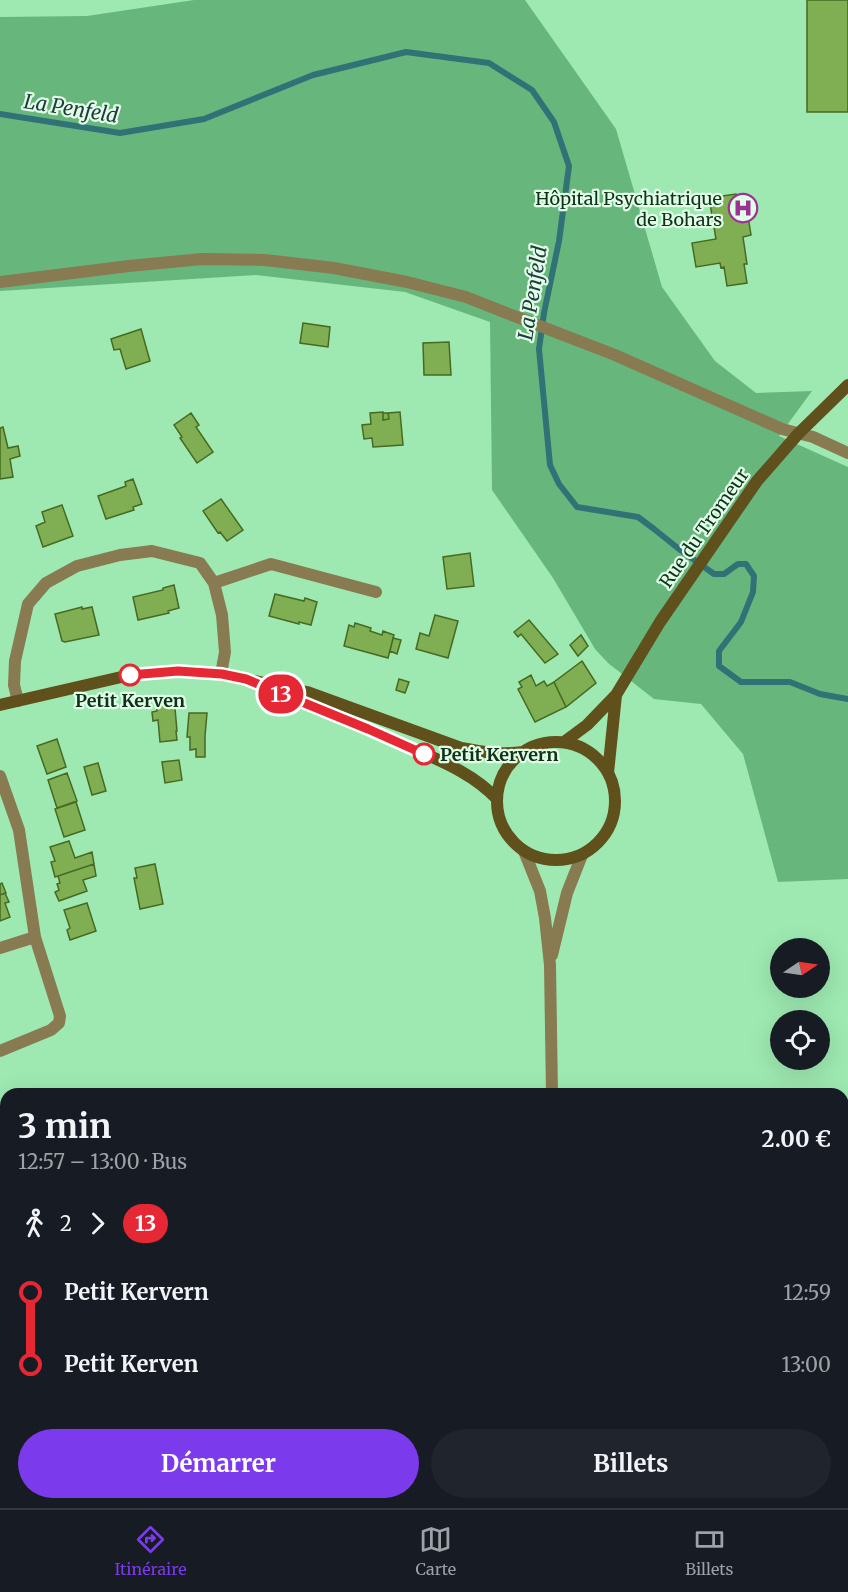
<!DOCTYPE html>
<html lang="fr">
<meta charset="utf-8">
<style>
:root{--surface:#171b24;--page:#20242c;--text:#f1f3f6;--muted:#9ea1a6;--line:#363941;--accent:#7c3aed}
body{margin:0;font-family:Merriweather,serif;background:var(--page);color:var(--text);height:100vh;display:flex;flex-direction:column;font-size:22px;white-space:nowrap}
*{box-sizing:border-box;margin:0}
p{font-size:20px;color:var(--muted)}
.icon{flex:none;width:33px;height:33px;fill:none;stroke:currentColor;stroke-width:2;stroke-linecap:round;stroke-linejoin:round}
.map{position:relative;flex:1;overflow:hidden}
.sheet{position:absolute;left:0px;top:1088px;width:849px;height:422px;display:flex;flex-direction:column;background:var(--surface);border-radius:18px 18px 0 0;box-shadow:0 6px 24px #0002}
.sheet>*{flex:none}
.badge{padding:0 12px;border-radius:20px;font-size:21px;line-height:39px}
.needle{width:39px;rotate:77deg}
.buttons{position:absolute;left:770px;top:938px;display:grid;gap:12px}
.buttons a{display:grid;place-items:center;width:60px;height:60px;border-radius:50%;background:var(--surface);box-shadow:0 6px 24px #0002;font-size:30px}
.map>.badge{position:absolute;translate:-50% -50%;box-shadow:0 0 0 3px #fff}
.legs{display:flex;align-items:center;gap:9px;height:66px;padding:0 18px;font-size:20px}
.legs p{margin-inline-start:auto}
.head{display:flex;align-items:center;justify-content:space-between;height:102px;padding:0 18px}
h1{font-size:33px;font-weight:700;line-height:45px}
.action{display:flex;gap:12px;margin-top:auto;padding:12px 18px}
.action a{flex:1;height:69px;border-radius:36px;background:var(--accent);color:#fff;font-size:24px;font-weight:700;line-height:69px;text-align:center}
.action a+a{background:var(--page);color:var(--text)}
ul{padding:0 18px;list-style:none}
li{display:flex;align-items:center;gap:21px;height:72px;font-size:22px}
li i{display:grid;place-items:center;width:9px;height:100%;margin:0 8px;background:currentColor}
li i::after{content:'';width:15px;height:15px;margin:-8px;border:4px solid;border-radius:50%;background:var(--surface)}
li p{margin-inline-start:auto}
li:first-child i{background:linear-gradient(#0000 50%,currentColor 0)}
li:last-child i{background:linear-gradient(currentColor 50%,#0000 0)}
.tabs{display:flex;justify-content:space-around;align-items:center;height:84px;border-top:2px solid var(--line);background:var(--surface);font-size:16px;color:var(--muted)}
.tabs a{display:grid;justify-items:center;gap:3px}
.tabs .on{color:var(--accent)}
.map>svg:first-child{display:block}
</style>
<div class="map">
<svg width="848" height="1508" viewBox="0 0 848 1508">
<rect width="100%" height="100%" fill="#9ee9b1"/>
<!-- green -->
<path fill="#67b77d" d="M194 0H525L616 129 662 287 715 361 756 393 812 391 779 436 848 467V879L778 882 743 754 701 704 654 699 608 663 595 649 553 578 492 490 490 322 405 292 256 275 0 291V17L87 16Z"/>
<g fill="none" stroke-linecap="round" stroke-linejoin="round">
<!-- stream -->
<path stroke="#317276" stroke-width="6" d="M0 114 120 133 204 119 313 75 406 52 489 63 532 90 554 122 569 166 559 241 544 313 539 349 550 465 559 484 577 507 638 517 654 529 679 549 714 574H724L738 564H746L754 576 753 592 741 622 719 651V666L741 682H790L820 694 848 699"/>
</g>
<!-- building -->
<path fill="#7faf52" stroke="#466a21" stroke-width="1.5" d="M807 0H848V112H807Z
M736 194 739 211 747 210 751 235 743 237 747 264H744L747 283 727 286 724 267 721 268 720 263 696 267 692 243 716 239 709 198Z
M303 323 330 327 328 347 300 343Z
M141 329 150 361 126 369 120 349 114 350 111 339Z
M449 342 451 375H424L423 343Z
M383 412V420L389 419 388 413 400 412 403 445 373 447 372 438 364 439 362 425 371 424 370 413Z
M191 413 199 425 196 427 213 452 197 463 180 438 182 437 174 425Z
M383 413H388L389 419 383 420Z
M3 427 8 448 18 446 20 456 10 459 13 477 0 479V428Z
M133 479 142 504 133 507 134 510 106 519 98 496 126 486 125 482Z
M221 499 243 530 227 541 220 532 218 533 203 511Z
M62 505 73 536 43 547 36 526 45 522 42 512Z
M470 553 474 586 447 589 443 557Z
M174 585 179 608 168 611 169 613 138 620 133 597 163 590V588Z
M275 594 304 601 305 598 317 602 311 625 299 622V624L269 616Z
M82 607V609L92 607 99 635 65 642 62 641 55 614Z
M435 615 458 621 448 658 416 649 420 633 429 636Z
M529 620 558 654 545 663 521 634 518 637 514 632Z
M355 623 371 628 370 631 382 635 383 631 394 635 388 658 344 646 349 625 354 627Z
M581 635 588 646 578 656 570 645Z
M393 638 401 640 397 654 390 651Z
M582 661 596 683 566 707 554 682Z
M531 675 536 686 544 681 547 686 554 682 566 707 535 722 518 689 522 687 519 682Z
M399 679 409 682 405 693 396 690Z
M174 697 177 731H176L177 740 160 742 158 720 153 721 152 712 157 711 156 698Z
M189 713H207L205 736V757H196V749L190 750V737H187Z
M57 739 66 767 47 774 37 746Z
M179 760 182 780 165 783 162 762Z
M98 763 106 791 92 795 84 767Z
M67 773 77 801 57 808 48 780Z
M76 802 85 830 64 837 55 809Z
M69 841 75 858 92 852 94 864 55 877 51 862 55 861 50 847Z
M94 864 96 876 83 880 87 891 59 901 55 892 59 890 57 884 60 883 58 876Z
M155 864 163 904 140 909 134 878H137L135 868Z
M2 883 6 893 0 895V884Z
M5 893 9 902 5 903 10 917 0 921V895Z
M87 903 96 931 70 940 67 930 70 928 64 910Z
M0 1376 6 1385V1391L0 1396Z
M39 1503H64L62 1508H37Z
M396 1503H430V1508H396Z
M503 1503H530V1506H503Z"/>
<g fill="none" stroke-linecap="round" stroke-linejoin="round">
<!-- minor -->
<path stroke="#887a51" stroke-width="12" d="M0 282 129 266 202 259 265 260 334 268 407 282 466 297 509 314 615 355 782 429 813 437 848 453
M214 583 271 564 376 592
M18 701 14 685 15 661 28 604 46 583 77 566 120 555 152 551 200 563 214 583 222 615 225 652 221 674
M0 776 19 830 35 937 60 1016 59 1023 51 1030 0 1051
M0 948 35 937
M843 1423 848 1422
M0 1453 6 1450
M455 1503V1508"/>
<!-- tertiary -->
<path stroke="#887a51" stroke-width="12" d="M524 851 540 891 545 918 550 965 552 1094
M552 955 567 893 582 855
M561 1503V1508"/>
<!-- secondary -->
<path stroke="#60501c" stroke-width="12" d="M276 691C318 709 361 726 403 744 436 759 472 772 497 799
M0 705 130 675 178 671 221 674 307 692 461 748C482 752 501 755 523 752
M497 801a59 59 0 1 1 118 0a59 59 0 1 1-118 0Z
M564 742 587 725 616 695 660 622 757 481 798 434 848 385
M608 773 616 695"/>
</g>
<g fill="none" stroke-linecap="round" stroke-linejoin="round">
<!-- line-1 casing -->
<g stroke="#fff" stroke-width="14">
<path id="line-1" d="M130 675 178 671 222 674 246 679 368 729 424 754"/>
</g>
<!-- line-1 -->
<use href="#line-1" stroke="#e62834" stroke-width="9"/>
</g>
<!-- icons -->
<defs>
<g id="hospital-ring" transform="scale(1.5)"><circle r="9.5" fill="#e1ffe7" stroke="#9d3294" stroke-width="1.5"/><path d="M-5-5h3v3.5h4V-5h3V5h-3V1.5h-4V5h-3Z" fill="#9d3294"/></g>
</defs>
<g fill-rule="evenodd">
<use href="#hospital-ring" x="743" y="208"/>
</g>
<!-- markers -->
<g fill="#fff" stroke="#e62834" stroke-width="3">
<circle cx="130" cy="675" r="10"/>
<circle cx="424" cy="754" r="10"/>
</g>
<g text-anchor="middle" dominant-baseline="central" stroke-width="4.5" stroke-linejoin="round" paint-order="stroke">
<!-- poi labels -->
<g font-size="18" fill="#11301b" stroke="#e1ffe7" text-anchor="end">
<text x="722" y="198">Hôpital Psychiatrique<tspan x="722" dy="21">de Bohars</tspan></text>
</g>
<!-- street labels -->
<g font-size="18" fill="#11301b" stroke="#e1ffe7">
<text transform="translate(704 528) rotate(-55)">Rue du Tromeur</text>
</g>
<!-- stop labels -->
<g font-size="18" font-weight="bold" fill="#11301b" stroke="#e1ffe7">
<text x="130" y="700">Petit Kerven</text>
<text x="440" y="754" text-anchor="start">Petit Kervern</text>
</g>
<!-- water labels -->
<g font-size="20" font-style="italic" fill="#213b40" stroke="#e1ffe7">
<text transform="translate(71 108) rotate(9)">La Penfeld</text>
<text transform="translate(532 293) rotate(-81)">La Penfeld</text>
</g>
</g>
</svg>
<div class="buttons">
<a><svg class="needle" viewBox="-14 -14 28 28"><path d="M0-13l5 13h-10z" fill="#e53935"/><path d="M0 13l5-13h-10z" fill="#9ea1a6"/></svg></a>
<a><svg class="icon" aria-label="locate" viewBox="0 0 24 24"><circle cx="12" cy="12" r="6"/><path d="M12 2v4M12 18v4M2 12h4M18 12h4"/></svg></a>
</div>
<b class="badge" style="left:281px;top:694px;background:#e62834;color:#fff">13</b>
<section class="sheet">
<div class="head"><div><h1>3 min</h1><p>12:57 – 13:00 · Bus</p></div><b>2.00 €</b></div>
<div class="legs"><svg class="icon" aria-label="walk" viewBox="0 0 24 24"><circle cx="13" cy="4" r="2"/><path d="M13 8l-2 6 4 7M11 14l-3 7M7 12l3-4h3l4 4"/></svg>2<svg class="icon" aria-label="forward" viewBox="0 0 24 24"><path d="M9 5l7 7-7 7"/></svg><b class="badge" style="background:#e62834;color:#fff">13</b></div>
<ul>
<li><i style="color:#e62834"></i><b>Petit Kervern</b><p>12:59</p></li>
<li><i style="color:#e62834"></i><b>Petit Kerven</b><p>13:00</p></li>
</ul>
<div class="action"><a>Démarrer</a><a>Billets</a></div>
</section>
</div>
<nav class="tabs">
<a class="on"><svg class="icon" aria-label="directions" viewBox="0 0 24 24"><path d="M12 3l9 9-9 9-9-9zM9 14v-3h6M13 9l2 2-2 2"/></svg>Itinéraire</a>
<a><svg class="icon" aria-label="map" viewBox="0 0 24 24"><path d="M3 6l6-2 6 2 6-2v14l-6 2-6-2-6 2zM9 4v14M15 6v14"/></svg>Carte</a>
<a><svg class="icon" aria-label="tickets" viewBox="0 0 24 24"><path d="M3 7h18v10H3zM15 7v10"/></svg>Billets</a>
</nav>
